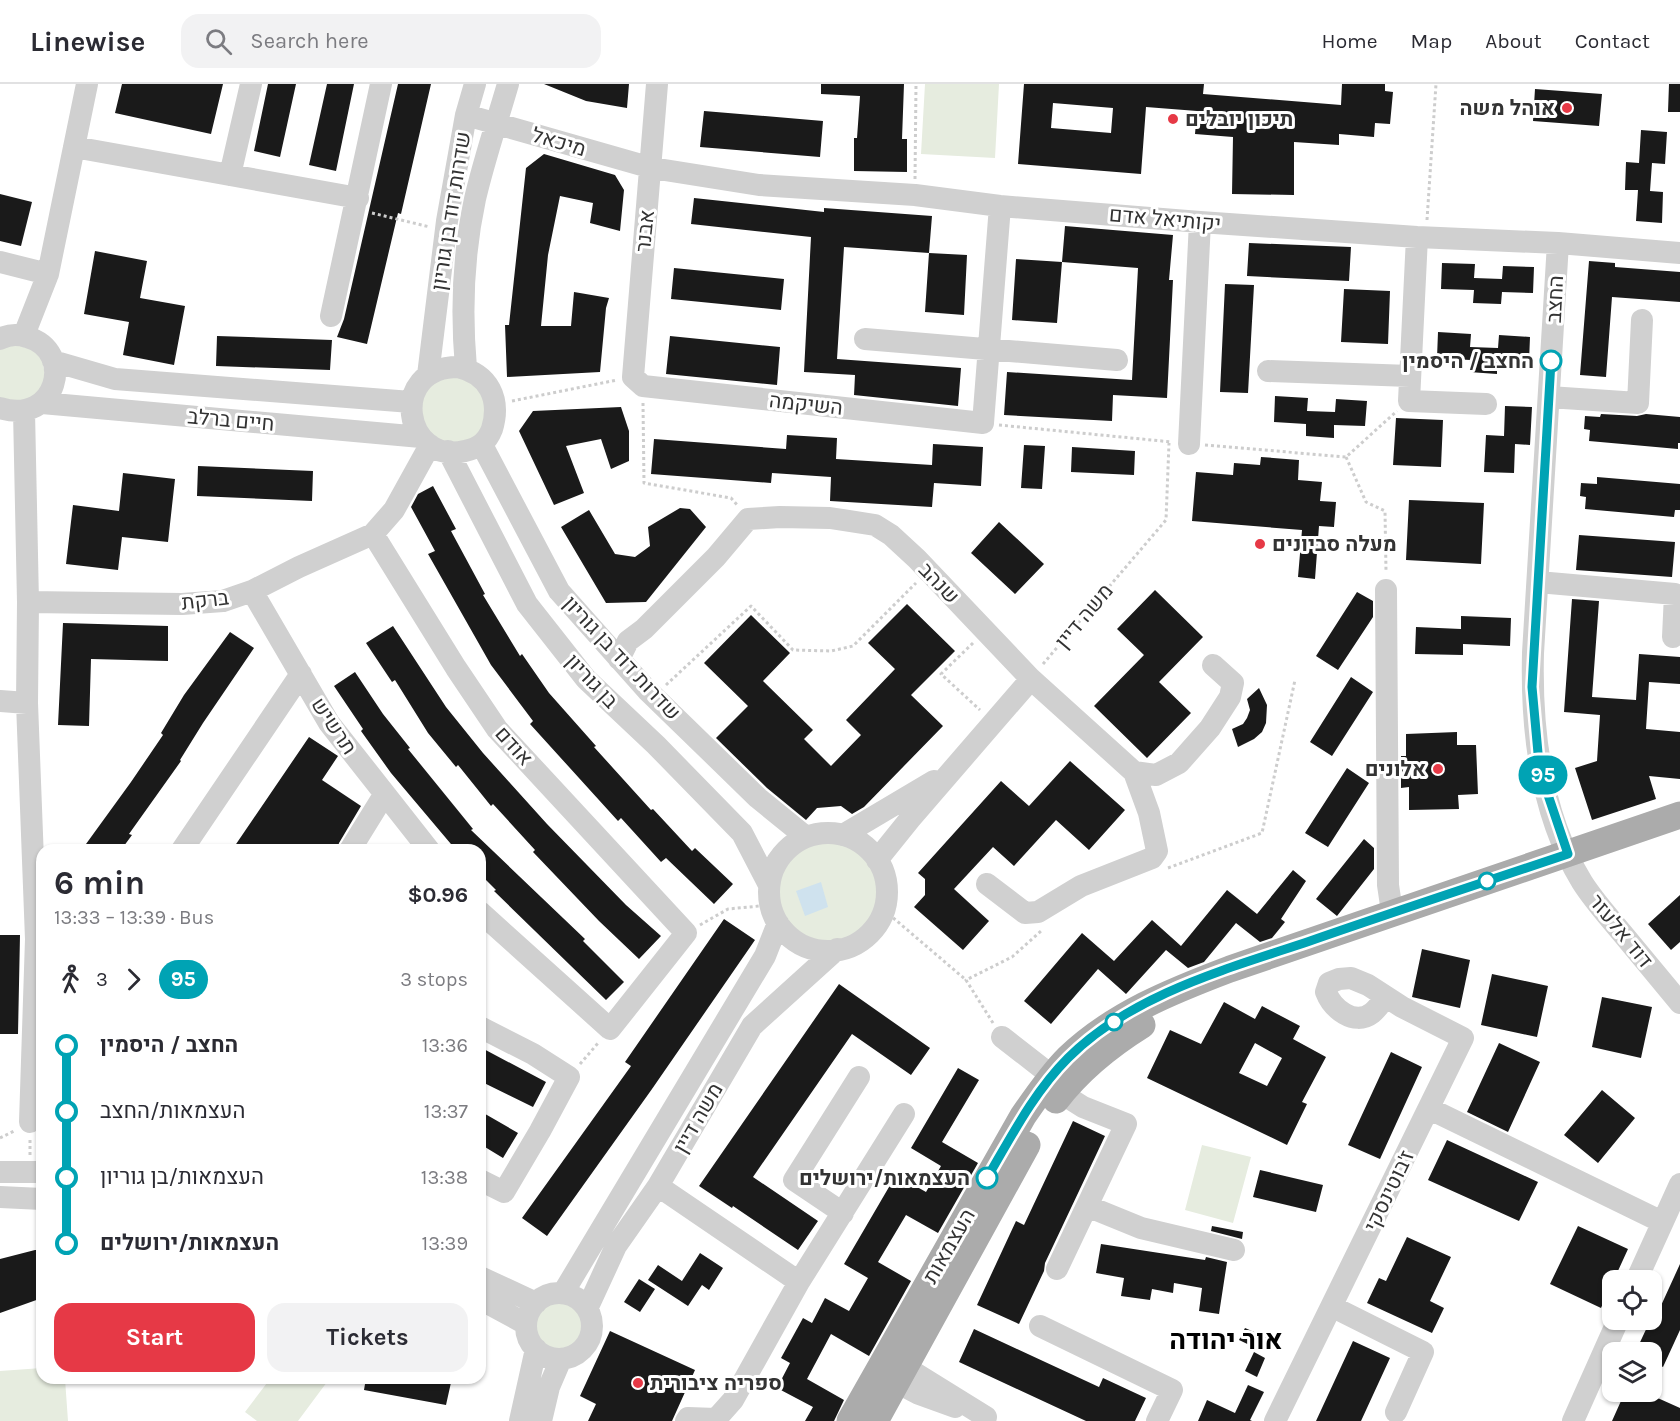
<!DOCTYPE html>
<meta charset="utf-8">
<style>
:root{--surface:#fff;--page:#f2f2f3;--text:#2b2b33;--muted:#7c7c81;--line:#e1e1e2;--accent:#e63946}
body{margin:0;font-family:Karla,Heebo,sans-serif;background:var(--page);color:var(--text);height:100vh;display:flex;flex-direction:column;font-size:22px;white-space:nowrap}
*{box-sizing:border-box;margin:0}
p{font-size:20px;color:var(--muted)}
.icon{flex:none;width:33px;height:33px;fill:none;stroke:currentColor;stroke-width:2;stroke-linecap:round;stroke-linejoin:round}
.map{position:relative;flex:1;overflow:hidden}
.side{position:absolute;left:36px;top:760px;width:450px;height:540px;display:flex;flex-direction:column;background:var(--surface);border-radius:18px;box-shadow:0 2px 4px #0004}
.side>*{flex:none}
.badge{padding:0 12px;border-radius:20px;font-size:21px;line-height:39px}
.controls{position:absolute;left:1602px;top:1186px;display:grid;gap:12px}
.controls a{display:grid;place-items:center;width:60px;height:60px;border-radius:12px;background:var(--surface);box-shadow:0 2px 4px #0004;font-size:30px}
.map>.badge{position:absolute;translate:-50% -50%;box-shadow:0 0 0 3px #fff}
.legs{display:flex;align-items:center;gap:9px;height:66px;padding:0 18px;font-size:20px}
.legs p{margin-inline-start:auto}
.overview{display:flex;align-items:center;justify-content:space-between;height:102px;padding:0 18px}
h1{font-size:33px;font-weight:700;line-height:45px}
.action{display:flex;gap:12px;margin-top:auto;padding:12px 18px}
.action a{flex:1;height:69px;border-radius:18px;background:var(--accent);color:#fff;font-size:24px;font-weight:700;line-height:69px;text-align:center}
.action a+a{background:var(--page);color:var(--text)}
ul{padding:0 18px;list-style:none}
li{display:flex;align-items:center;gap:21px;height:66px;font-size:22px}
li i{display:grid;place-items:center;width:9px;height:100%;margin:0 8px;background:currentColor}
li i::after{content:'';width:15px;height:15px;margin:-8px;border:4px solid;border-radius:50%;background:var(--surface)}
li p{margin-inline-start:auto}
li:first-child i{background:linear-gradient(#0000 50%,currentColor 0)}
li:last-child i{background:linear-gradient(currentColor 50%,#0000 0)}
header{display:flex;align-items:center;gap:36px;box-sizing:border-box;height:84px;padding:0 30px;background:var(--surface);border-bottom:2px solid var(--line)}
header strong{font-size:28px}
nav{display:flex;gap:33px;margin-inline-start:auto;font-size:21px}
.search{width:420px;height:54px;background:var(--page);display:flex;align-items:center;gap:15px;box-sizing:border-box;padding:0 21px;border-radius:18px;color:var(--muted);font-size:22px}
.map>svg:first-child{display:block}
</style>
<header>
<strong>Linewise</strong>
<div class="search"><svg class="icon" aria-label="search" viewBox="0 0 24 24"><circle cx="10" cy="10" r="6"/><path d="M15 15l6 6"/></svg>Search here</div>
<nav><a>Home</a><a>Map</a><a>About</a><a>Contact</a></nav>
</header>
<div class="map">
<svg width="1680" height="1337" viewBox="0 0 1680 1337">
<rect width="100%" height="100%" fill="#fff"/>
<!-- green -->
<path fill="#e6ecdf" d="M925 0H999L995 74 921 70Z
M0 256 41 261 47 311 0 322Z
M435 289 483 297 487 350 446 365 414 333Z
M772 808a56 56 0 1 1 112 0a56 56 0 1 1-112 0Z
M1202 1061 1251 1073 1233 1139 1185 1126Z
M529 1242a30 30 0 1 1 60 0a30 30 0 1 1-60 0Z
M42 1284V1294L65 1295 68 1337H0V1287Z
M270 1295H322L327 1298 298 1337H257L245 1328Z"/>
<!-- water -->
<path fill="#cfe2ee" d="M821 798 828 823 805 832 796 807Z"/>
<!-- building -->
<path fill="#1a1a1a" fill-rule="evenodd" d="M122 0H223L211 50 115 29Z
M268 0H296L280 73 254 67Z
M327 0H354L336 87 309 81Z
M398 0H431L401 130 398 129 367 260 337 253 344 235Z
M544 0H629L627 24 586 17Z
M821 0H904L902 55H907V88L854 87V54H857L860 12 821 10Z
M1024 0H1204L1203 10 1341 21 1342 0H1385V7L1393 8 1390 40 1375 39 1374 53 1339 50V61L1294 58V111L1232 110 1233 53 1195 50 1197 27 1146 23 1141 90 1018 80ZM1053 19 1113 24 1111 49 1051 44Z
M1669 0H1680V28H1668Z
M1535 5 1602 10 1599 42 1533 37Z
M704 27 823 37 820 73 700 63Z
M1641 46 1667 48 1665 80 1652 79 1650 107 1663 108 1662 139 1636 137 1638 106H1625L1626 78 1639 79Z
M544 70 615 91 624 106 620 147 590 139 593 119 560 112 548 171 541 242H571L574 208 609 214 606 224 600 288 507 293 505 241H509L526 84Z
M0 110 32 118 21 162 0 157Z
M694 114 824 128V124L932 132 929 169 844 163 837 275 961 284 958 322 854 311 855 291 804 288 811 153 691 140Z
M1065 142 1173 151 1169 196H1173L1167 314 1113 311 1112 337 1004 331 1007 288 1132 296 1138 184 1062 178Z
M1249 159 1351 163 1349 197 1247 192Z
M95 167 147 177 140 214 185 222 174 281 123 271 129 238 84 230Z
M929 169 967 171 964 231 925 228Z
M1016 175 1062 178 1057 239 1012 236Z
M1589 177 1615 179V183L1680 188V218L1612 213 1606 293 1580 291Z
M1442 179 1475 180 1474 194 1502 195 1503 182 1534 183 1533 209 1502 208 1501 220 1473 219 1474 206 1441 205Z
M674 184 784 195 781 226 671 215Z
M1225 200 1254 201 1248 309 1220 308Z
M1344 205 1390 207 1388 260 1341 258Z
M1438 248 1471 250 1470 263 1498 264 1499 251 1530 253 1529 278 1497 277V290L1469 288 1470 276 1437 274Z
M217 252 332 256 330 286 216 282Z
M670 252 780 263 777 301 666 290Z
M1275 312 1308 314 1307 327 1335 328 1336 315 1367 317 1365 342 1334 341V354L1306 352V340L1274 338Z
M1505 322 1532 323 1530 361 1515 360 1514 389 1484 388 1486 351 1504 352Z
M621 323 629 347V377L611 385 601 355 566 362 584 409 554 421 519 347 533 327Z
M1601 330 1637 332 1646 330 1680 333V359H1678V365L1589 357 1590 346 1584 345 1585 332 1600 333Z
M1396 334 1443 336 1441 383 1393 381Z
M787 351 837 354 836 375 932 381 933 360 983 363 981 402 934 399 932 423 830 417 831 393 772 389 771 399 651 390 654 355 786 365Z
M1024 361 1045 362 1042 405 1021 404Z
M1072 363 1135 367 1134 391 1071 388Z
M1261 373 1299 376 1298 396 1322 398 1320 417 1336 418 1334 443 1319 442 1315 495 1298 493 1302 446 1192 437 1196 388 1233 391 1234 379 1260 381Z
M198 382 313 387 312 417 197 412Z
M123 389 175 395 168 458 122 453 118 486 66 480 73 421 119 427Z
M1597 393 1680 400V426H1675L1674 433 1585 425 1586 413 1580 412 1581 399 1597 400Z
M433 402 456 445 451 447 485 510 483 511 520 572 522 570 549 609 596 662 594 663 651 726 653 725 692 767 695 764 733 800 714 820 666 774 661 778 621 734 618 737 530 640 533 637 491 581 428 470 435 467 411 423 418 410Z
M1409 416 1484 419 1481 480 1406 476Z
M680 424 690 425 706 443 646 518 606 519 561 443 589 426 615 470 635 473 650 462 648 443Z
M999 438 1044 480 1015 510 971 469Z
M1579 451 1675 458 1672 493 1576 486Z
M1155 506 1203 553 1159 598 1191 629 1147 674 1094 622 1144 571 1117 545Z
M1357 508 1373 517V533L1338 586 1316 572Z
M1572 515 1599 517 1592 613 1636 616 1639 570 1680 573V600L1649 598 1646 645 1680 648V695L1649 692 1656 715 1592 736 1575 684 1597 677 1600 631 1564 628Z
M907 520 955 567 911 611 943 642 864 723 852 730 841 722 817 724 806 736 767 704 716 654 748 622 704 579 751 531 790 569 763 597 813 646 804 655 831 682 861 651 846 636 895 585 868 559Z
M1461 532 1511 534 1510 562 1463 560V571L1415 570 1416 543 1461 545Z
M63 539 168 542V577L91 575 89 642 58 641Z
M393 542 446 623 483 669 547 740 626 821 661 852 639 875 599 837 533 768 535 766 493 720 491 722 458 681 456 683 428 649 395 596 392 598 366 559Z
M230 548 254 564 203 639 180 676 181 677 129 750 132 751 121 766H97L86 760 131 698 163 651 161 649 184 611Z
M355 588 383 630 410 664 408 665 473 745 471 746 585 855 583 857 624 898 606 916 494 807 496 806 480 790V766H456L391 689 361 647 363 645 334 602Z
M1351 593 1373 608 1332 672 1310 658Z
M1259 604 1267 621 1266 639 1262 648 1254 655 1238 663 1232 645 1243 640 1247 634 1250 626 1247 615Z
M1457 648V661H1476L1478 710 1458 711 1459 725 1409 726V703L1401 704V672H1406V650Z
M309 653 338 672 322 696 361 722 339 759 337 766H232Z
M1070 677 1125 726 1089 766 1056 736 1014 782 993 763 954 805 989 837 963 866 914 823 925 811V795L918 789 1001 697 1029 722Z
M1347 684 1369 699 1328 763 1305 749Z
M1364 755 1374 764V785L1337 832 1316 815Z
M1293 786 1306 797 1281 835 1285 838 1272 854 1260 858 1236 839 1204 878 1188 884 1166 866 1126 910 1098 885 1051 940 1024 917 1082 849 1114 877 1152 836 1181 862 1227 806 1257 830Z
M1680 811V858L1671 866 1648 840Z
M724 835 755 856 652 1005 547 1152 522 1134 631 982 625 978Z
M0 851H20L18 950H0Z
M1422 865 1470 876 1460 924 1412 913Z
M1492 890 1548 902 1537 953 1481 941Z
M839 900 930 964 911 991 852 950 753 1093 818 1137 798 1166 733 1122 732 1124 699 1102Z
M1602 913 1652 923 1641 974 1592 963Z
M1224 918 1255 935 1262 922 1300 942 1293 955 1326 973 1302 1018 1307 1020 1287 1061 1147 994 1170 946 1201 960ZM1255 959 1282 974 1267 1002 1239 989Z
M1499 959 1540 978 1508 1048 1467 1028Z
M480 963 546 998 533 1023 480 997Z
M1391 968 1422 983 1380 1075 1348 1061Z
M958 984 979 996 942 1058 978 1079 938 1149 906 1131 878 1178 911 1197 869 1272 831 1250 807 1295 844 1316 834 1337H805L813 1323 777 1304 790 1279 781 1274 803 1234 812 1239 825 1214 849 1227 868 1194 844 1180 896 1091 926 1108 941 1082 911 1064Z
M1602 1006 1635 1034 1598 1079 1564 1051Z
M480 1027 518 1049 503 1074 480 1060Z
M1073 1037 1105 1052 1045 1179 1044 1187 1019 1240 977 1221 1016 1137 1024 1141Z
M1447 1056 1538 1098 1519 1137 1428 1096Z
M1260 1086 1323 1101 1316 1128 1253 1113Z
M1212 1142 1243 1148 1242 1155 1211 1147Z
M1578 1142 1628 1165 1601 1224 1550 1200Z
M1407 1153 1451 1173 1430 1217 1444 1224 1432 1249 1367 1219 1379 1194 1386 1197Z
M1101 1160 1205 1176 1206 1173 1227 1178 1219 1230 1199 1227 1202 1204 1174 1199 1173 1209 1152 1205 1150 1216 1121 1212 1124 1194 1096 1189Z
M35 1166H42V1214L0 1229V1175Z
M700 1169 723 1184 709 1206 702 1201 688 1222 648 1196 658 1181 682 1197Z
M1680 1180V1246L1663 1283 1652 1277V1269H1635L1656 1224 1659 1226Z
M639 1195 655 1205 640 1228 624 1218Z
M1245 1244 1266 1253 1260 1266 1239 1256Z
M974 1245 1099 1303 1103 1294 1146 1314 1135 1337H1086L959 1278Z
M610 1247 695 1286 672 1337H588L596 1320 580 1312Z
M1353 1257 1390 1274 1361 1337H1316Z
M1254 1268 1265 1274 1257 1293 1245 1287Z
M366 1294H452L446 1321 364 1306Z
M1248 1301 1264 1308 1250 1336 1252 1337H1198L1207 1316 1235 1329Z
M1625 1308H1652L1651 1311 1680 1324V1337H1612Z"/>
<g fill="none" stroke-linecap="round" stroke-linejoin="round">
<!-- path -->
<path stroke="#cdcdcd" stroke-width="3" stroke-dasharray="3 3" stroke-linecap="butt" d="M915 95 916 0
M372 129 430 143
M1427 136 1436 0
M512 317 617 296
M643 319 644 399 731 414 738 422
M999 341 1172 358
M1205 361 1346 373 1397 327
M1346 373 1366 418 1385 427 1386 487
M973 559 941 590 980 626
M1043 580 1166 436 1169 359
M666 601 751 522 793 566 831 567 853 562 916 499
M1168 784 1262 749 1295 596
M884 826 966 896
M700 841 728 825 770 821
M993 939 966 896 1012 873 1041 847
M580 980 599 958
M0 1054 14 1047
M30 1056V1071"/>
<!-- minor -->
<path stroke="#d0d0d0" stroke-width="22" d="M657 0 633 293 643 302 983 339 1000 122
M466 31 652 84 759 101 915 111 1000 122 1200 138 1417 153 1558 159 1680 169
M74 63 358 114
M230 91 251 0
M1417 153 1409 317 1486 320
M1558 159 1533 569C1531 646 1541 731 1582 798 1594 817 1608 832 1622 849 1641 872 1661 896 1680 919
M0 178 48 190
M331 232 381 0
M24 251 48 190 87 0
M0 255C9 250 18 250 27 253 76 267 57 342 0 324
M865 255 1117 276
M53 277 115 295 411 318
M458 283C489 290 501 315 492 345 487 358 479 364 465 367 404 382 387 283 458 283Z
M466 284C461 228 463 171 475 115 484 76 497 38 508 0
M1268 287 1410 292
M428 291 447 137 466 31 475 0
M1549 313 1638 319 1642 236
M42 319 421 353
M24 327 28 518 27 619 36 855 30 1038
M1189 360 1200 138
M482 361 559 507 647 606 758 714 806 753
M448 367 527 520 586 595 656 661 742 749 769 801
M373 450 456 584 497 645 686 849 610 945 480 828
M1538 498 1675 510 1673 553
M1386 506 1388 801 1392 828
M252 507 329 639 429 766
M28 518 182 520 223 517 252 507 299 483 373 450 394 426 430 361
M619 575 628 557 644 545 716 473 748 435 780 433 830 434 875 441 891 451 917 475 1031 595 1134 688
M0 617 27 619
M769 808a59 59 0 1 1 118 0a59 59 0 1 1-118 0Z
M843 751 934 697
M182 766 301 590
M350 766 384 711
M877 776 910 735 1031 595
M987 800 1025 829 1038 828 1081 802 1152 774 1157 767 1149 729 1134 688 1156 691 1179 679 1210 644 1230 613 1233 599 1213 581
M480 943 533 970 569 993 540 1047 504 1108 480 1096
M1002 953 1052 992
M1430 1025 1662 1138
M0 1088H42
M658 1102 799 1198
M0 1113 42 1115
M1087 1122 1141 1144 1234 1166
M843 1129 794 1096 859 993
M1057 1185 1126 1040 1083 1023 1061 1009
M480 1193 536 1219
M1636 1197 1680 1100
M563 1209 765 872 778 839
M526 1242a33 33 0 1 1 66 0a33 33 0 1 1-66 0Z
M480 1215 526 1240
M1333 1223 1423 1268 1396 1328
M587 1225 616 1162 658 1102 752 942 837 865
M1040 1242 1172 1306 1157 1337
M887 1281 904 1284 915 1289 986 1333
M896 1298 919 1310 955 1323
M520 1337 536 1265
M541 1337 549 1303 561 1275
M686 1337 688 1334 716 1335 733 1316 799 1198 904 1030
M1275 1337 1463 954 1402 923 1368 901 1351 894 1339 895 1329 899 1326 908C1332 924 1354 943 1372 929 1377 925 1381 919 1385 914
M1573 1337 1618 1236"/>
<!-- major -->
<path stroke="#ababab" stroke-width="27" d="M1056 1016C1079 986 1110 961 1142 941
M850 1337 1023 1032C1037 1012 1051 991 1068 974 1114 930 1172 907 1230 885L1680 731
M875 1337 1027 1061"/>
</g>
<g fill="none" stroke-linecap="round" stroke-linejoin="round">
<!-- line-1 casing -->
<g stroke="#fff" stroke-width="14">
<path id="line-1" d="M987 1094C1011 1053 1034 1008 1068 974 1132 910 1227 885 1310 857 1396 827 1482 799 1568 770L1546 705 1538 669 1532 603 1551 277"/>
</g>
<!-- line-1 -->
<use href="#line-1" stroke="#00a3b4" stroke-width="9"/>
</g>
<!-- markers -->
<g fill="#e63946" stroke="#fff" stroke-width="2">
<circle cx="1567" cy="24" r="6"/>
<circle cx="1173" cy="35" r="6"/>
<circle cx="1260" cy="460" r="6"/>
<circle cx="1438" cy="685" r="6"/>
<circle cx="638" cy="1299" r="6"/>
</g>
<g fill="#fff" stroke="#00a3b4" stroke-width="3">
<circle cx="1551" cy="277" r="10"/>
<circle cx="1487" cy="797" r="8"/>
<circle cx="1114" cy="938" r="8"/>
<circle cx="987" cy="1094" r="10"/>
</g>
<g text-anchor="middle" dominant-baseline="central" stroke-width="6" stroke-linejoin="round" paint-order="stroke">
<!-- poi labels -->
<g font-size="21" font-weight="bold" fill="#333" stroke="#fff" text-anchor="start">
<text x="1555" y="24" text-anchor="end">אוהל משה</text>
<text x="1185" y="35">תיכון יובלים</text>
<text x="1272" y="460">מעלה סביונים</text>
<text x="1426" y="685" text-anchor="end">אלונים</text>
<text x="650" y="1299">ספריה ציבורית</text>
</g>
<!-- street labels -->
<g font-size="21" fill="#333" stroke="#fff">
<text transform="translate(559 58) rotate(16)">מיכאל</text>
<text transform="translate(451 127) rotate(-81)">שדרות דוד בן גוריון</text>
<text transform="translate(1165 135) rotate(5)">יקותיאל אדם</text>
<text transform="translate(645 147) rotate(-84)">אבנר</text>
<text transform="translate(1555 215) rotate(-87)">החצב</text>
<text transform="translate(806 320) rotate(6)">השיקמה</text>
<text transform="translate(231 336) rotate(5)">חיים ברלב</text>
<text transform="translate(939 499) rotate(46)">שנהב</text>
<text transform="translate(205 516) rotate(-7)">ברקת</text>
<text transform="translate(1084 532) rotate(-50)">משה דיין</text>
<text transform="translate(622 574) rotate(47)">שדרות דוד בן גוריון</text>
<text transform="translate(592 597) rotate(47)">בן גוריון</text>
<text transform="translate(334 642) rotate(56)">תרשיש</text>
<text transform="translate(514 662) rotate(48)">אודם</text>
<text transform="translate(1621 847) rotate(51)">דוד אלעזר</text>
<text transform="translate(698 1034) rotate(-60)">משה דיין</text>
<text transform="translate(1389 1107) rotate(-64)">ז'בוטינסקי</text>
<text transform="translate(949 1162) rotate(-60)">העצמאות</text>
</g>
<!-- stop labels -->
<g font-size="21" font-weight="bold" fill="#333" stroke="#fff" text-anchor="end">
<text x="1534" y="277">החצב / היסמין</text>
<text x="970" y="1094">העצמאות/ירושלים</text>
</g>
<!-- district labels -->
<g font-size="27" font-weight="bold" fill="#000" stroke="#fff">
<text x="1226" y="1256">אור יהודה</text>
</g>
</g>
</svg>
<div class="controls">
<a><svg class="icon" aria-label="locate" viewBox="0 0 24 24"><circle cx="12" cy="12" r="6"/><path d="M12 2v4M12 18v4M2 12h4M18 12h4"/></svg></a>
<a><svg class="icon" aria-label="layers" viewBox="0 0 24 24"><path d="M12 4l9 5-9 5-9-5zM3 14l9 5 9-5"/></svg></a>
</div>
<b class="badge" style="left:1543px;top:691px;background:#00a3b4;color:#fff">95</b>
<section class="side">
<div class="overview"><div><h1>6 min</h1><p>13:33 – 13:39 · Bus</p></div><b>$0.96</b></div>
<div class="legs"><svg class="icon" aria-label="walk" viewBox="0 0 24 24"><circle cx="13" cy="4" r="2"/><path d="M13 8l-2 6 4 7M11 14l-3 7M7 12l3-4h3l4 4"/></svg>3<svg class="icon" aria-label="forward" viewBox="0 0 24 24"><path d="M9 5l7 7-7 7"/></svg><b class="badge" style="background:#00a3b4;color:#fff">95</b><p>3 stops</p></div>
<ul>
<li><i style="color:#00a3b4"></i><b>החצב / היסמין</b><p>13:36</p></li>
<li><i style="color:#00a3b4"></i><span>העצמאות/החצב</span><p>13:37</p></li>
<li><i style="color:#00a3b4"></i><span>העצמאות/בן גוריון</span><p>13:38</p></li>
<li><i style="color:#00a3b4"></i><b>העצמאות/ירושלים</b><p>13:39</p></li>
</ul>
<div class="action"><a>Start</a><a>Tickets</a></div>
</section>
</div>
